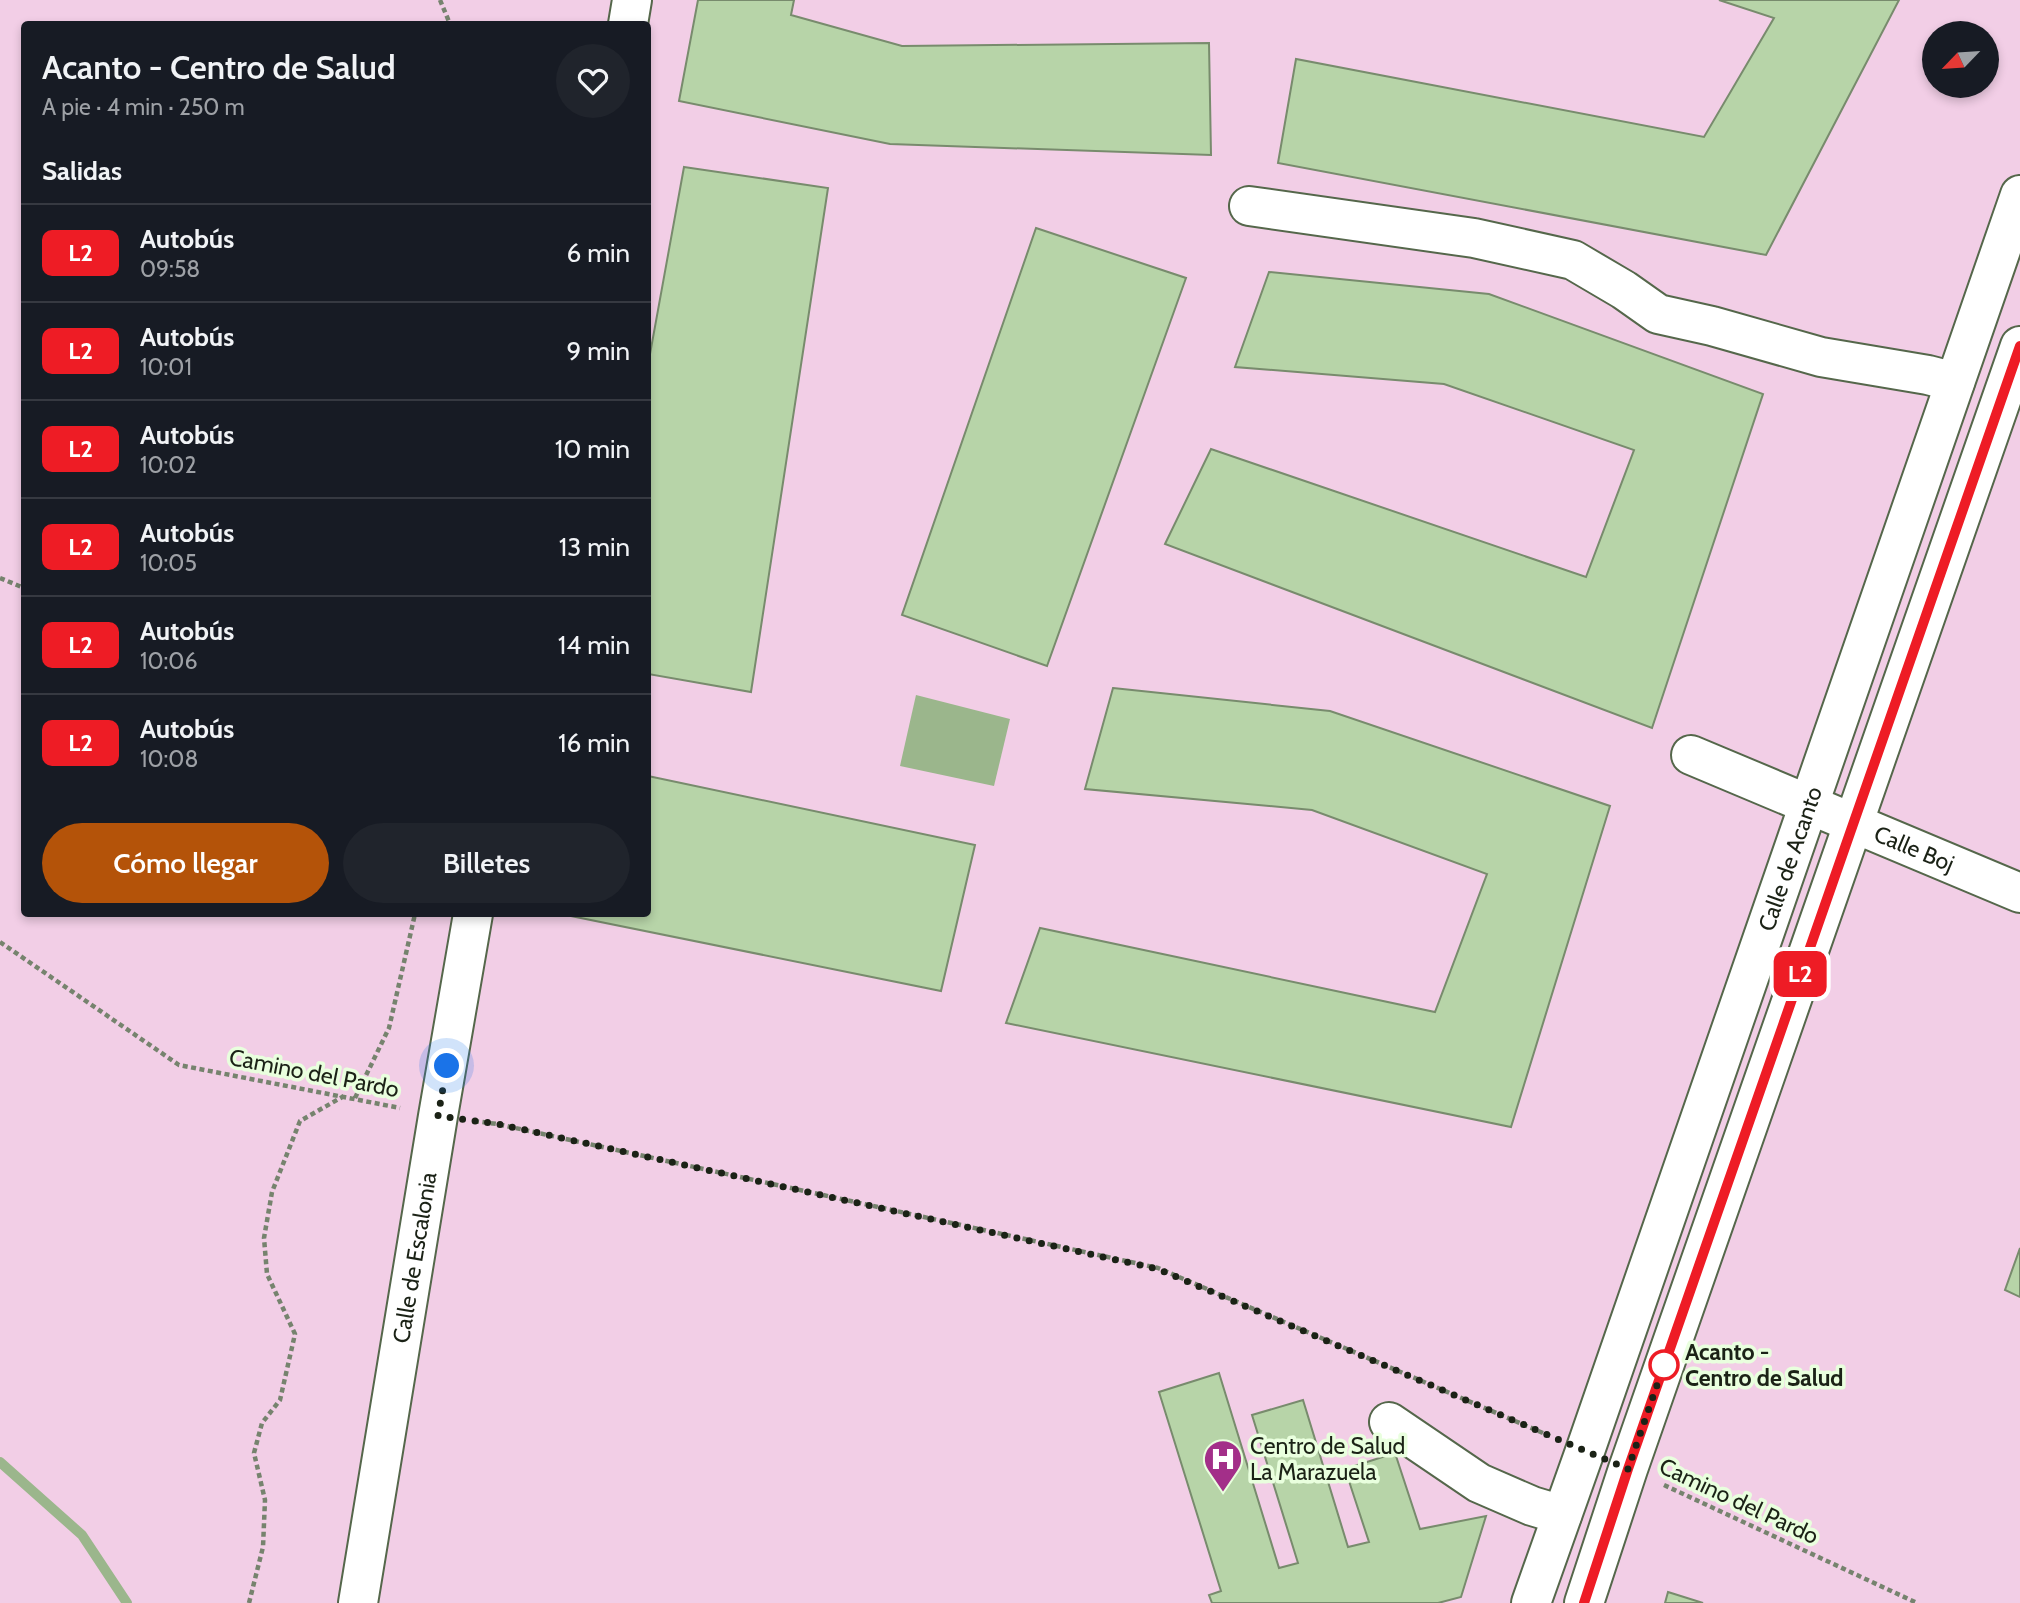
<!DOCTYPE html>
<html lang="es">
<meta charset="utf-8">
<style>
:root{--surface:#171b24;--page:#20242c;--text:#f1f3f6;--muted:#9ea1a6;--line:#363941;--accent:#b45309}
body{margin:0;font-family:Cabin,sans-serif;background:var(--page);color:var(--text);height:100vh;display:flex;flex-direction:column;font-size:26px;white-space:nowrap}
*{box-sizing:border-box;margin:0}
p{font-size:23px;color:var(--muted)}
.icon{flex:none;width:38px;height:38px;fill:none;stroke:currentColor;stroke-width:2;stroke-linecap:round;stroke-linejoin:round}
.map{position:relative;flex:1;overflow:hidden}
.drawer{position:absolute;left:21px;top:21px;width:630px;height:896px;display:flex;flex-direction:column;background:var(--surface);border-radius:7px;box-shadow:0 4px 10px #0003}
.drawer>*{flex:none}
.badge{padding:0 14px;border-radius:10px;font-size:24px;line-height:46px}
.needle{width:46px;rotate:245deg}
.buttons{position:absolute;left:1922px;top:21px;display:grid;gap:14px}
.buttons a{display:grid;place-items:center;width:77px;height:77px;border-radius:50%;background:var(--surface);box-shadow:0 4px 10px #0003;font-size:35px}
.you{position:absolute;width:35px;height:35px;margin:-18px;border:5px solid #fff;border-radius:50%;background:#1a73e8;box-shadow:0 0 0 10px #1a73e833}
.map>.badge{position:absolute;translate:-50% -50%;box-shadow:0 0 0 4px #fff}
h2{padding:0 21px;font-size:26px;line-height:63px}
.round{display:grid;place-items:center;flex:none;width:74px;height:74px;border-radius:37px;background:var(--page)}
.summary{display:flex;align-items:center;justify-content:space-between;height:119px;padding:0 21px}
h1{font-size:33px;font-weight:600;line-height:52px}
.cta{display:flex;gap:14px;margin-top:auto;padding:14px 21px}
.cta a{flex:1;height:80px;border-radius:42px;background:var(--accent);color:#fff;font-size:28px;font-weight:600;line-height:80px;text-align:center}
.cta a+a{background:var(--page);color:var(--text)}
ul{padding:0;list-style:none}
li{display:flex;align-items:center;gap:21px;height:98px;padding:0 21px;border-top:2px solid var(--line)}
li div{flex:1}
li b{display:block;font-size:26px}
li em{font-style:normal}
li .badge{min-width:77px;font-weight:700;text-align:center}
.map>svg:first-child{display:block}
</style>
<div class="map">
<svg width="2020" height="1603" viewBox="0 0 2020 1603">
<rect width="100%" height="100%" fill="#dcf1d1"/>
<!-- green -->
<path fill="#f2cee6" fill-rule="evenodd" d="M0 0H2020V1603H0ZM24 24H648V914H24ZM1934 33H1986V86H1934Z"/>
<!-- water -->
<path fill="#9bb68c" d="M916 695 1010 719 994 786 900 766Z"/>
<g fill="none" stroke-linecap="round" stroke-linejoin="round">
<!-- stream -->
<path stroke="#9bb68c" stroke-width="10" d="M0 1462 82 1535 127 1603"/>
</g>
<!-- building -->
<path fill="#b7d4a8" stroke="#788b6d" stroke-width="2" d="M698 0H794L791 15 902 46 1209 43 1211 155 890 144 679 101Z
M1719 0H1899L1766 255 1278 163 1296 59 1704 137 1774 18Z
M684 167 828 188 751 692 648 674V365Z
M1036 228 1186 278 1047 666 902 615Z
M1269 272 1489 294 1763 394 1652 728 1165 544 1211 449 1586 577 1634 450 1444 384 1235 367Z
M1113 688 1330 711 1610 806 1511 1127 1006 1023 1040 928 1435 1012 1487 874 1312 810 1085 789Z
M648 776 975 845 941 991 561 914H648Z
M2020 1248V1297L2005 1290Z
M1219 1373 1279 1568 1298 1563 1252 1415 1303 1400 1348 1547 1369 1542 1345 1469 1395 1453 1420 1529 1486 1516 1461 1597 1438 1603H1212L1209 1595 1221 1591 1159 1392Z
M1668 1592 1703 1603H1665Z"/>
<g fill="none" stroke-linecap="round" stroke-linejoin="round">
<!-- minor casing -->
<g stroke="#55674b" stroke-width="42">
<g id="minor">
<path d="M628 24 632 0"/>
<path d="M1249 206 1474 238 1573 260 1624 290 1658 314 1712 326 1821 357 1928 375 1955 382"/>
<path id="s1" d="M1691 755 2020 893"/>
<path d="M1389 1422 1479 1483 1532 1506 1562 1515"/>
<path id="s2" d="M358 1603 438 1116 473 914"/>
<path id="s3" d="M1531 1603 1585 1451 2020 195"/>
<path d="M1584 1603 1628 1469 2020 346"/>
</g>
</g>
<!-- path -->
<path stroke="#76836e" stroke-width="4.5" stroke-dasharray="5 3.5" stroke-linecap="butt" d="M440 0 450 24
M0 578 24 588
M0 942 179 1065 400 1108
M355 1098 389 1028 415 914
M474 1121 497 1124 1158 1268 1550 1436
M1664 1485 1917 1603
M249 1603 263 1547 265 1500 254 1453 262 1423 280 1400 295 1334 267 1274 264 1238 272 1192 300 1121 344 1096"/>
<!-- minor -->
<use href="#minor" stroke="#fff" stroke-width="38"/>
</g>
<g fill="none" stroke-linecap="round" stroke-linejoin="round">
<!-- line casing -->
<g stroke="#fff" stroke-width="16">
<path id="line" d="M1584 1603 1628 1469 2020 346"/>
</g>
<!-- line -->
<use href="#line" stroke="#ee1c25" stroke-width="10"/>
<!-- walk -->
<path stroke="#1b2216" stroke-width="7" stroke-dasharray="0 12.6" d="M447 1066 438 1116 498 1124 1158 1269 1628 1469 1664 1365"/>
</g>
<!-- icons -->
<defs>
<g id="hospital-pin" transform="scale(2.0125)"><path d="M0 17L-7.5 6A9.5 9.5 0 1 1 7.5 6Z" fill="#a32f89" stroke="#e9ffde"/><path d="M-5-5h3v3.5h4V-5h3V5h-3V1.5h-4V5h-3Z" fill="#fff"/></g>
</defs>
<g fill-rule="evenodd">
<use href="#hospital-pin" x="1223" y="1459"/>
</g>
<!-- markers -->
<circle fill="#fff" stroke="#ee1c25" stroke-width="3.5" cx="1664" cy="1365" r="14"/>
<g text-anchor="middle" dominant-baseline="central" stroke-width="7" stroke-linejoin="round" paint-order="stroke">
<!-- street labels -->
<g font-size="23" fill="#1b2216" stroke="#e9ffde">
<text stroke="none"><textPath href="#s1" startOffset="242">Calle Boj</textPath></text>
<text stroke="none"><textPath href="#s3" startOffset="788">Calle de Acanto</textPath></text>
<text transform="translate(314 1073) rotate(11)">Camino del Pardo</text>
<text stroke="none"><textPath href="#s2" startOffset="350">Calle de Escalonia</textPath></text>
<text transform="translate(1739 1501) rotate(25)">Camino del Pardo</text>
</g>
<!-- stop labels -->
<g font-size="23" font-weight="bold" fill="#1b2216" stroke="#e9ffde" text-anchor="start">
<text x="1685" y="1352">Acanto -<tspan x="1685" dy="26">Centro de Salud</tspan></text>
</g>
<!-- poi labels -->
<g font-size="23" fill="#1b2216" stroke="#e9ffde" text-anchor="start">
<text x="1250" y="1446">Centro de Salud<tspan x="1250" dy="26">La Marazuela</tspan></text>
</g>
</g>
</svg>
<div class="buttons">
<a><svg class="needle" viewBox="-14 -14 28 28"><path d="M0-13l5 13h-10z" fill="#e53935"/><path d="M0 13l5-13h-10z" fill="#9ea1a6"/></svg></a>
</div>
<div class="you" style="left:447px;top:1066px"></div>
<b class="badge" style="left:1800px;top:974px;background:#ee1c25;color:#fff">L2</b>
<section class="drawer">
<div class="summary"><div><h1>Acanto - Centro de Salud</h1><p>A pie · 4 min · 250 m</p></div><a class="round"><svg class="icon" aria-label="heart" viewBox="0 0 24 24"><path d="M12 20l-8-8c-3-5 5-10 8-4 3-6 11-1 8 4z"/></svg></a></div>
<h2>Salidas</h2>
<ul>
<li><span class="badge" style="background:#ee1c25;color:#fff">L2</span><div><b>Autobús</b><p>09:58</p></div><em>6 min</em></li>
<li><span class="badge" style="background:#ee1c25;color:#fff">L2</span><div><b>Autobús</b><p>10:01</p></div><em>9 min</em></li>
<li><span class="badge" style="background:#ee1c25;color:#fff">L2</span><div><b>Autobús</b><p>10:02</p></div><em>10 min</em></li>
<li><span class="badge" style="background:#ee1c25;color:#fff">L2</span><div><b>Autobús</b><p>10:05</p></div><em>13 min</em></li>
<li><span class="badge" style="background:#ee1c25;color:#fff">L2</span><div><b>Autobús</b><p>10:06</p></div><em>14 min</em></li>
<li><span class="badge" style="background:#ee1c25;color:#fff">L2</span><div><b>Autobús</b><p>10:08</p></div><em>16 min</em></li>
</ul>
<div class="cta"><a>Cómo llegar</a><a>Billetes</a></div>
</section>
</div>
